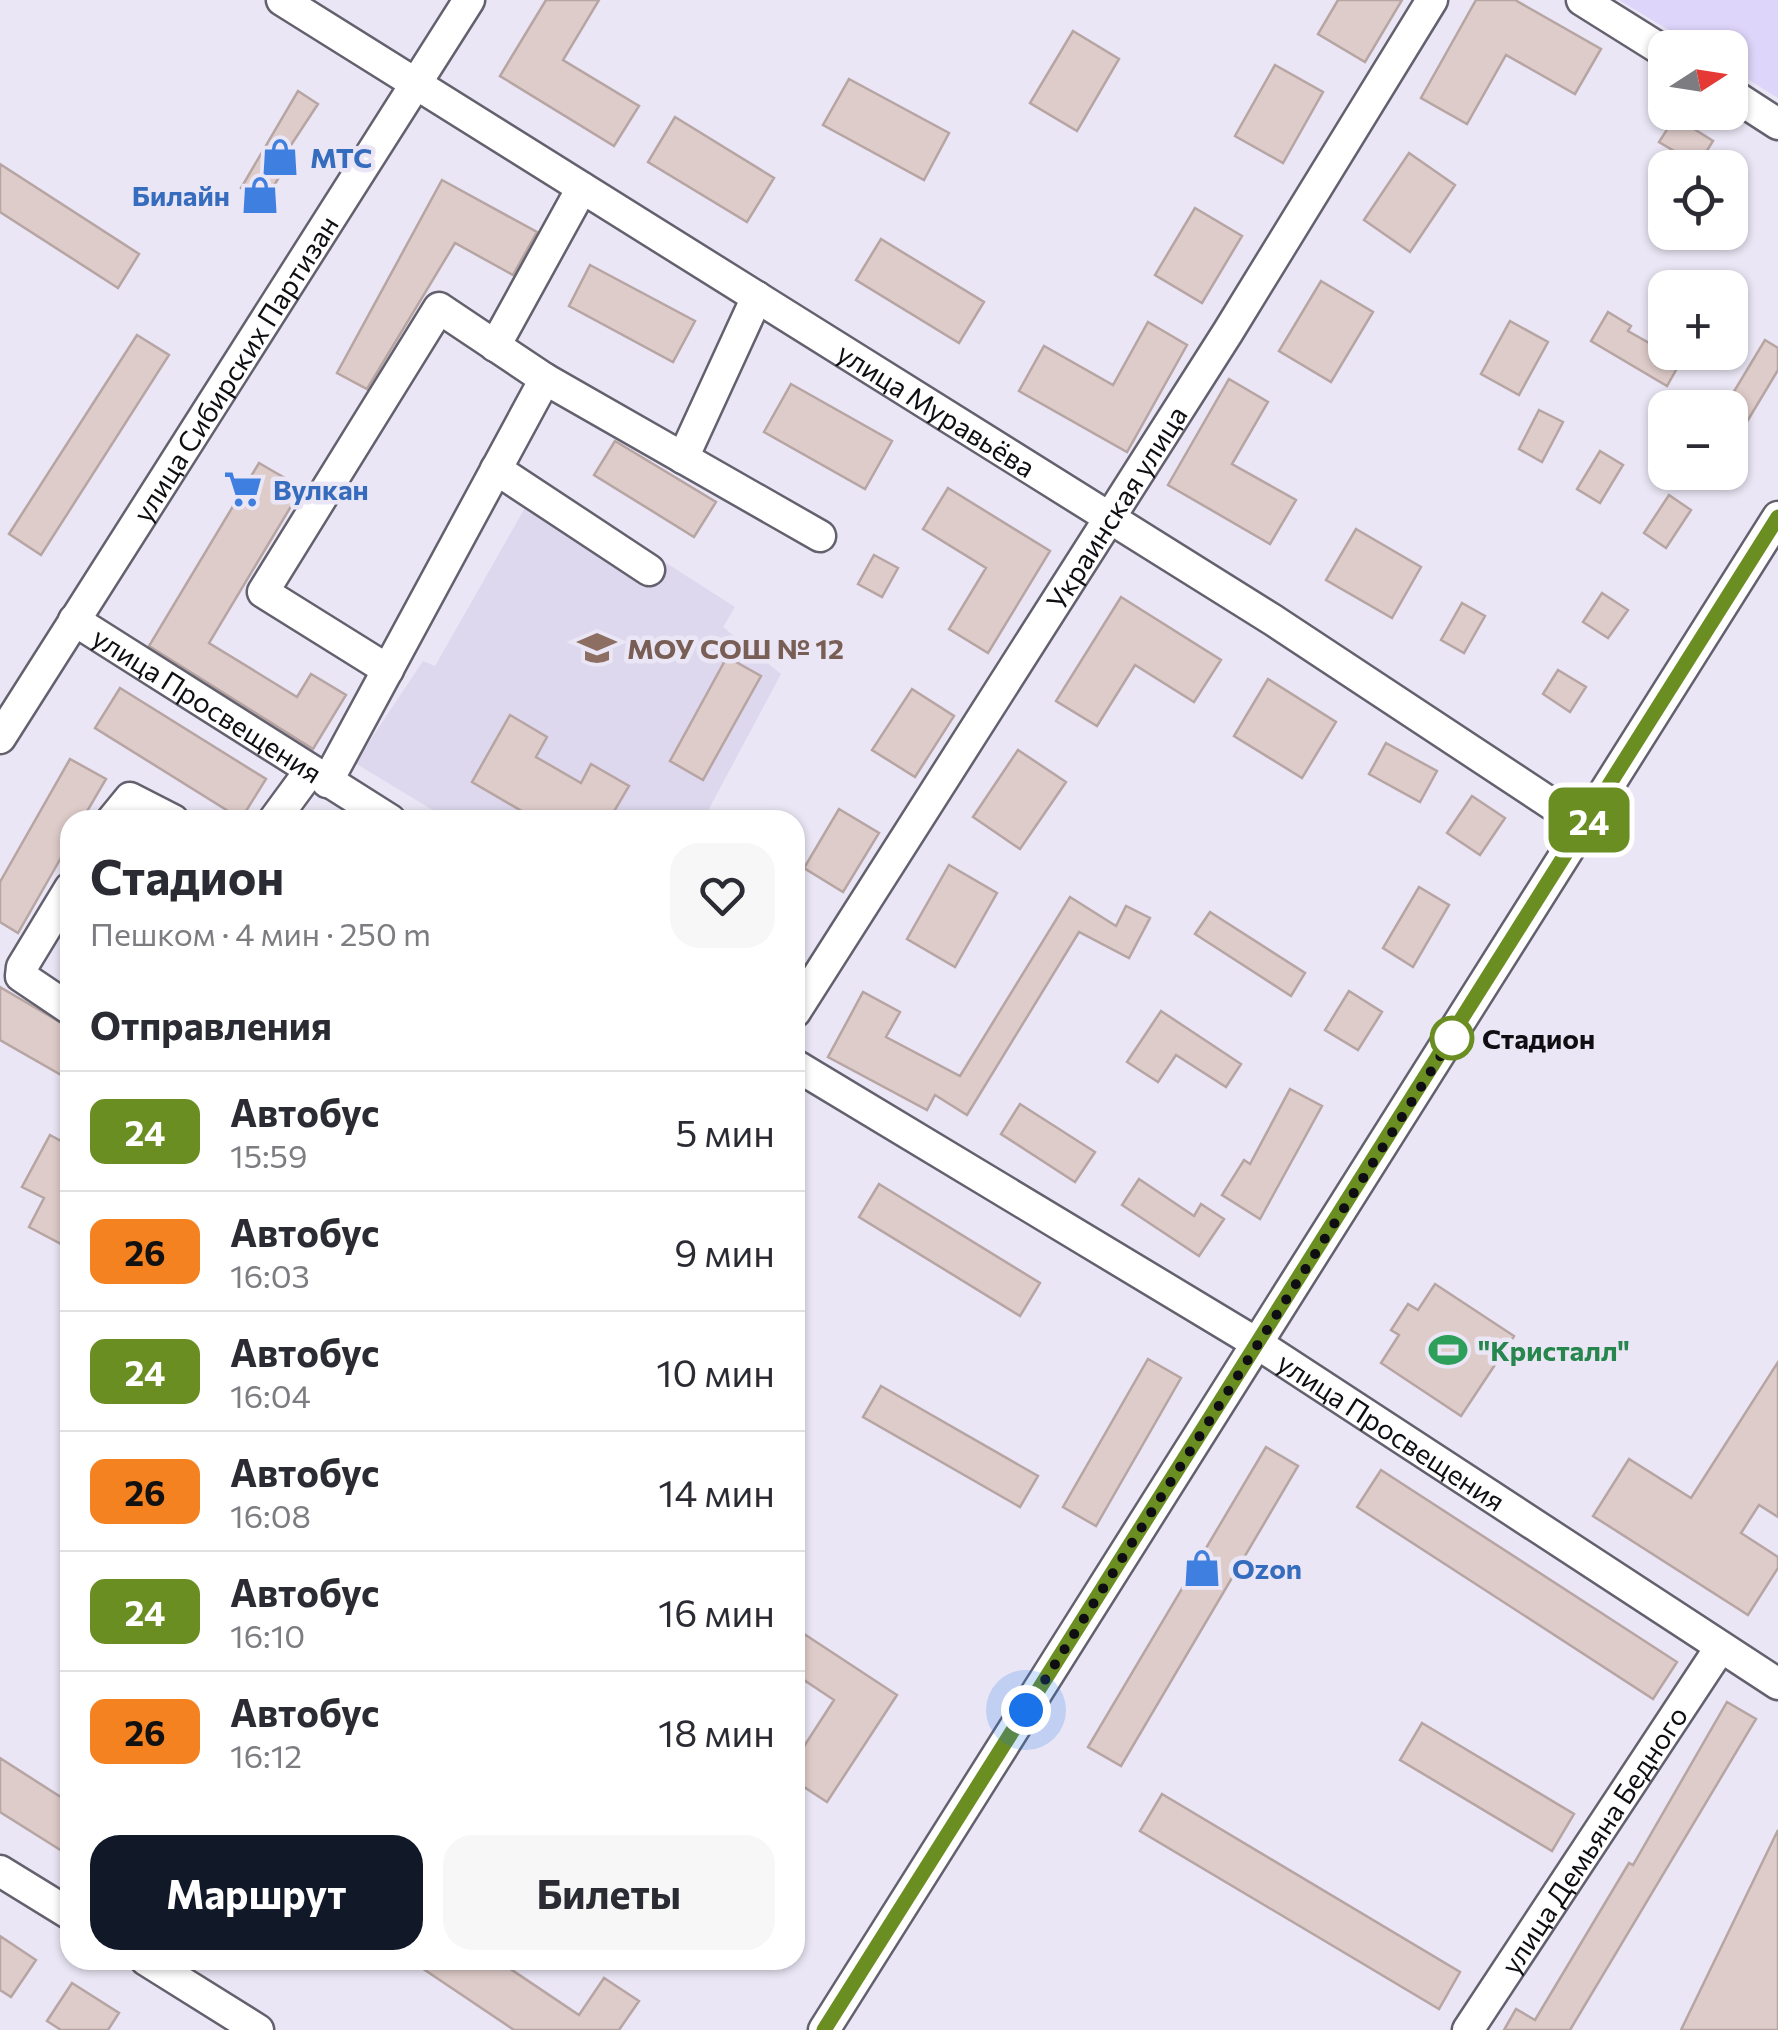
<!DOCTYPE html>
<html lang="ru">
<meta charset="utf-8">
<style>
:root{--surface:#fff;--page:#f7f7f7;--text:#2b2b33;--muted:#7c7c81;--line:#e1e1e2;--accent:#111827}
body{margin:0;font-family:Commissioner,sans-serif;background:var(--page);color:var(--text);height:100vh;display:flex;flex-direction:column;font-size:38px;white-space:nowrap}
*{box-sizing:border-box;margin:0}
p{font-size:32px;color:var(--muted)}
.icon{flex:none;width:55px;height:55px;fill:none;stroke:currentColor;stroke-width:2;stroke-linecap:round;stroke-linejoin:round}
.map{position:relative;flex:1;overflow:hidden}
.sheet{position:absolute;left:60px;top:810px;width:745px;height:1160px;display:flex;flex-direction:column;background:var(--surface);border-radius:30px;box-shadow:0 2px 8px #0004}
.sheet>*{flex:none}
.badge{padding:0 20px;border-radius:15px;font-size:35px;line-height:65px}
.needle{width:65px;rotate:78deg}
.fabs{position:absolute;left:1648px;top:30px;display:grid;gap:20px}
.fabs a{display:grid;place-items:center;width:100px;height:100px;border-radius:20px;background:var(--surface);box-shadow:0 2px 8px #0004;font-size:50px}
.you{position:absolute;width:50px;height:50px;margin:-25px;border:8px solid #fff;border-radius:50%;background:#1a73e8;box-shadow:0 0 0 15px #1a73e833}
.map>.badge{position:absolute;translate:-50% -50%;box-shadow:0 0 0 5px #fff}
h2{padding:0 30px;font-size:38px;line-height:90px}
.round{display:grid;place-items:center;flex:none;width:105px;height:105px;border-radius:30px;background:var(--page)}
.head{display:flex;align-items:center;justify-content:space-between;height:170px;padding:0 30px}
h1{font-size:48px;font-weight:700;line-height:75px}
.action{display:flex;gap:20px;margin-top:auto;padding:20px 30px}
.action a{flex:1;height:115px;border-radius:30px;background:var(--accent);color:#fff;font-size:40px;font-weight:700;line-height:115px;text-align:center}
.action a+a{background:var(--page);color:var(--text)}
ul{padding:0;list-style:none}
li{display:flex;align-items:center;gap:30px;height:120px;padding:0 30px;border-top:2px solid var(--line)}
li div{flex:1}
li b{display:block;font-size:38px}
li em{font-style:normal}
li .badge{min-width:110px;font-weight:700;text-align:center}
.map>svg:first-child{display:block}
</style>
<div class="map">
<svg width="1778" height="2030" viewBox="0 0 1778 2030">
<rect width="100%" height="100%" fill="#eae6f5"/>
<!-- built -->
<path fill="#ded8ee" d="M560 495 735 607 723 627 781 674 703 820H449L355 763 423 661 435 666 526 506Z"/>
<!-- green -->
<path fill="#ded5fa" d="M1619 0H1778V98L1730 68V48L1697 47Z"/>
<!-- building -->
<path fill="#deccca" stroke="#b6a5a3" stroke-width="2.5" d="M546 0H599L563 60 639 106 614 146 500 76Z
M1338 0H1402L1365 62 1318 34Z
M1476 0H1515L1601 49 1575 94 1506 55 1467 124 1421 98Z
M1073 31 1119 59 1077 131 1030 103Z
M1275 65 1323 92 1283 163 1235 136Z
M849 79 949 133 924 180 823 125Z
M298 91 318 104 289 148 295 151 264 202 241 188Z
M675 117 774 178 747 222 648 162Z
M1675 117 1713 141 1698 165 1659 142Z
M1409 153 1455 185 1410 252 1364 220Z
M0 164 139 254 118 288 0 212Z
M442 180 537 232 513 275 455 243 367 389 337 373Z
M1195 208 1242 236 1202 303 1155 275Z
M881 239 984 302 959 343 856 280Z
M590 265 695 321 673 362 569 306Z
M1321 281 1373 312 1331 382 1279 351Z
M1608 312 1631 326 1628 331 1681 361 1667 386 1591 341Z
M1510 321 1548 342 1519 395 1481 374Z
M1148 322 1187 345 1127 452 1019 391 1044 346 1113 385Z
M137 335 169 355 41 555 9 534Z
M1765 340 1778 348V370L1730 450V398Z
M1229 379 1268 402 1232 464 1296 500 1270 544 1168 485Z
M791 384 892 441 865 489 764 432Z
M1539 410 1563 422 1542 462 1519 449Z
M615 441 716 502 694 537 594 475Z
M1600 451 1623 465 1600 503 1577 489Z
M259 463 302 488 209 643 297 697 311 674 346 695 313 749 149 646Z
M948 488 1050 551 988 653 949 629 986 568 923 529Z
M1669 495 1691 510 1666 548 1644 533Z
M1356 529 1421 567 1392 618 1326 580Z
M874 555 898 568 882 597 858 584Z
M1602 593 1628 610 1608 638 1583 622Z
M1121 597 1221 660 1194 702 1135 665 1097 726 1056 701Z
M1462 603 1485 616 1464 653 1441 640Z
M727 657 761 676 703 780 670 761Z
M1558 670 1586 687 1570 712 1543 694Z
M1268 679 1336 722 1302 778 1234 736Z
M120 688 266 779 241 819 95 728Z
M912 689 954 716 915 777 872 750Z
M510 715 547 737 536 757 581 783 591 764 629 786 609 820H537L472 782Z
M1386 743 1437 771 1420 802 1369 774Z
M1018 750 1066 782 1020 849 973 817Z
M70 759 106 779 82 820H70V842L18 933 0 922V882Z
M1472 796 1505 818 1480 855 1447 833Z
M839 809 879 833 843 892 804 868Z
M949 865 997 893 955 967 907 939Z
M1419 887 1449 905 1413 967 1383 948Z
M1070 897 1116 926 1126 906 1150 918 1129 958 1079 932 967 1115 935 1095 927 1110 828 1057 863 992 900 1012 886 1037 960 1076Z
M1210 912 1305 973 1291 996 1195 934Z
M0 987 70 1028V1080L0 1040Z
M1349 991 1382 1012 1358 1050 1325 1030Z
M1161 1011 1241 1064 1226 1087 1176 1055 1158 1082 1127 1062Z
M1290 1089 1322 1106 1260 1219 1222 1195 1244 1160 1250 1164Z
M1020 1104 1095 1152 1075 1182 1001 1134Z
M50 1135 70 1146V1232L63 1245 29 1227 44 1198 22 1187Z
M1139 1179 1194 1216 1201 1204 1224 1219 1199 1256 1122 1205Z
M879 1184 1040 1283 1020 1316 859 1217Z
M1435 1284 1514 1336 1461 1416 1381 1363 1399 1335 1391 1330 1408 1304 1418 1310Z
M1148 1359 1181 1378 1096 1526 1063 1507Z
M1778 1362V1517L1759 1505 1741 1533 1778 1557V1568L1748 1615 1593 1516 1629 1459 1691 1498Z
M881 1386 1038 1476 1020 1507 863 1417Z
M1266 1447 1298 1466 1121 1766 1088 1747Z
M1381 1470 1677 1662 1653 1699 1357 1507Z
M795 1628 897 1695 827 1802 795 1781V1760L834 1700 795 1674Z
M1727 1702 1756 1719 1570 2030H1504L1516 2009 1535 2020 1629 1863 1633 1865Z
M1422 1723 1574 1814 1552 1851 1400 1760Z
M0 1758 70 1803V1856L0 1812Z
M1162 1794 1460 1972 1439 2009 1140 1831Z
M1778 1830V2030H1681L1712 1966Z
M0 1936 36 1960 11 1997 0 1990Z
M410 1960H497L579 2015 604 1978 639 2001 619 2030H514Z
M72 1983 119 2013 108 2030H61L47 2021Z"/>
<g fill="none" stroke-linecap="round" stroke-linejoin="round">
<!-- minor casing -->
<g stroke="#64616e" stroke-width="35">
<g id="minor">
<path id="s1" d="M282 0 1273 620 1585 826"/>
<path d="M1582 0 1665 52"/>
<path d="M1730 93 1778 124"/>
<path d="M495 346 582 188"/>
<path d="M683 458 757 297"/>
<path d="M496 469 649 570"/>
<path id="s2" d="M74 620 390 820"/>
<path d="M388 670 263 592 439 308 545 379 820 536"/>
<path id="s3" d="M0 738 469 0"/>
<path d="M327 782 545 379"/>
<path d="M112 820 130 798 173 820"/>
<path d="M274 820 310 771"/>
<path d="M70 888 22 967 21 976 70 1009"/>
<path id="s4" d="M795 1012 1228 332 1432 0"/>
<path id="s5" d="M795 1065 1258 1344 1778 1684"/>
<path d="M0 1871 70 1914"/>
<path d="M146 1960 258 2030"/>
<path d="M824 2030 1778 517"/>
<path id="s6" d="M1468 2030 1720 1648"/>
</g>
</g>
<!-- minor -->
<use href="#minor" stroke="#fff" stroke-width="30"/>
</g>
<g fill="none" stroke-linecap="round" stroke-linejoin="round">
<!-- line casing -->
<g stroke="#fff" stroke-width="22">
<path id="line" d="M824 2030 1778 517"/>
</g>
<!-- line -->
<use href="#line" stroke="#6b8e23" stroke-width="15"/>
<!-- walk -->
<path stroke="#0f0e12" stroke-width="10" stroke-dasharray="0 18" d="M1026 1710 1452 1038"/>
</g>
<!-- icons -->
<defs>
<g id="shop-bare" transform="scale(3)"><path d="M-5-2.5h2.3a2.7 3.5 0 0 1 5.4 0H5L5.5 6h-11ZM-1.5-2.5h3a1.5 2.3 0 0 0-3 0Z" fill="#3f7fe0" stroke="#eae6f5" stroke-width="2.5" paint-order="stroke"/></g>
<g id="supermarket-bare" transform="scale(3)"><path d="M-6-5.5h2.5l.6 2H6L4.5 2H-2.5L-4.4-4H-6ZM-1.5 3.2a1.3 1.3 0 1 0 .1 0ZM3 3.2a1.3 1.3 0 1 0 .1 0Z" fill="#3f7fe0" stroke="#eae6f5" stroke-width="2.5" paint-order="stroke"/></g>
<g id="school-bare" transform="scale(3)"><path d="M0-5L7-2L0 1L-7-2ZM-4 1L0 2.5L4 1V4Q0 6-4 4Z" fill="#8d6e63" stroke="#eae6f5" stroke-width="2.5" paint-order="stroke"/></g>
<g id="stadium-bare" transform="scale(3)"><path d="M0-5a6.5 5 0 1 0 0 10a6.5 5 0 1 0 0-10ZM-3.5-1.8h7v3.6h-7Z" fill="#2e9e5b" stroke="#eae6f5" stroke-width="2.5" paint-order="stroke"/></g>
</defs>
<g fill-rule="evenodd">
<use href="#shop-bare" x="280" y="157"/>
<use href="#shop-bare" x="260" y="195"/>
<use href="#supermarket-bare" x="243" y="489"/>
<use href="#school-bare" x="597" y="648"/>
<use href="#stadium-bare" x="1448" y="1350"/>
<use href="#shop-bare" x="1202" y="1568"/>
</g>
<!-- markers -->
<circle fill="#fff" stroke="#6b8e23" stroke-width="5" cx="1452" cy="1038" r="20"/>
<g text-anchor="middle" dominant-baseline="central" stroke-width="9" stroke-linejoin="round" paint-order="stroke">
<!-- shop labels -->
<g font-size="28" font-weight="bold" fill="#366cbe" stroke="#eae6f5" text-anchor="start">
<text x="310" y="157">МТС</text>
<text x="230" y="195" text-anchor="end">Билайн</text>
<text x="273" y="489">Вулкан</text>
<text x="1232" y="1568">Ozon</text>
</g>
<!-- street labels -->
<g font-size="28" fill="#0f0e12" stroke="#eae6f5">
<text stroke="none"><textPath href="#s3" startOffset="438">улица Сибирских Партизан</textPath></text>
<text stroke="none"><textPath href="#s1" startOffset="772">улица Муравьёва</textPath></text>
<text stroke="none"><textPath href="#s4" startOffset="598">Украинская улица</textPath></text>
<text stroke="none"><textPath href="#s2" startOffset="158">улица Просвещения</textPath></text>
<text stroke="none"><textPath href="#s5" startOffset="700">улица Просвещения</textPath></text>
<text stroke="none"><textPath href="#s6" startOffset="228">улица Демьяна Бедного</textPath></text>
</g>
<!-- education labels -->
<g font-size="28" font-weight="bold" fill="#785e54" stroke="#eae6f5" text-anchor="start">
<text x="627" y="648">МОУ СОШ № 12</text>
</g>
<!-- stop labels -->
<g font-size="28" font-weight="bold" fill="#0f0e12" stroke="#eae6f5" text-anchor="start">
<text x="1482" y="1038">Стадион</text>
</g>
<!-- leisure labels -->
<g font-size="28" font-weight="bold" fill="#27864d" stroke="#eae6f5" text-anchor="start">
<text x="1478" y="1350">"Кристалл"</text>
</g>
</g>
</svg>
<div class="fabs">
<a><svg class="needle" viewBox="-14 -14 28 28"><path d="M0-13l5 13h-10z" fill="#e53935"/><path d="M0 13l5-13h-10z" fill="#7c7c81"/></svg></a>
<a><svg class="icon" aria-label="locate" viewBox="0 0 24 24"><circle cx="12" cy="12" r="6"/><path d="M12 2v4M12 18v4M2 12h4M18 12h4"/></svg></a>
<a>+</a>
<a>−</a>
</div>
<div class="you" style="left:1026px;top:1710px"></div>
<b class="badge" style="left:1589px;top:820px;background:#6b8e23;color:#fff">24</b>
<section class="sheet">
<div class="head"><div><h1>Стадион</h1><p>Пешком · 4 мин · 250 m</p></div><a class="round"><svg class="icon" aria-label="heart" viewBox="0 0 24 24"><path d="M12 20l-8-8c-3-5 5-10 8-4 3-6 11-1 8 4z"/></svg></a></div>
<h2>Отправления</h2>
<ul>
<li><span class="badge" style="background:#6b8e23;color:#fff">24</span><div><b>Автобус</b><p>15:59</p></div><em>5 мин</em></li>
<li><span class="badge" style="background:#f58220;color:#111">26</span><div><b>Автобус</b><p>16:03</p></div><em>9 мин</em></li>
<li><span class="badge" style="background:#6b8e23;color:#fff">24</span><div><b>Автобус</b><p>16:04</p></div><em>10 мин</em></li>
<li><span class="badge" style="background:#f58220;color:#111">26</span><div><b>Автобус</b><p>16:08</p></div><em>14 мин</em></li>
<li><span class="badge" style="background:#6b8e23;color:#fff">24</span><div><b>Автобус</b><p>16:10</p></div><em>16 мин</em></li>
<li><span class="badge" style="background:#f58220;color:#111">26</span><div><b>Автобус</b><p>16:12</p></div><em>18 мин</em></li>
</ul>
<div class="action"><a>Маршрут</a><a>Билеты</a></div>
</section>
</div>
